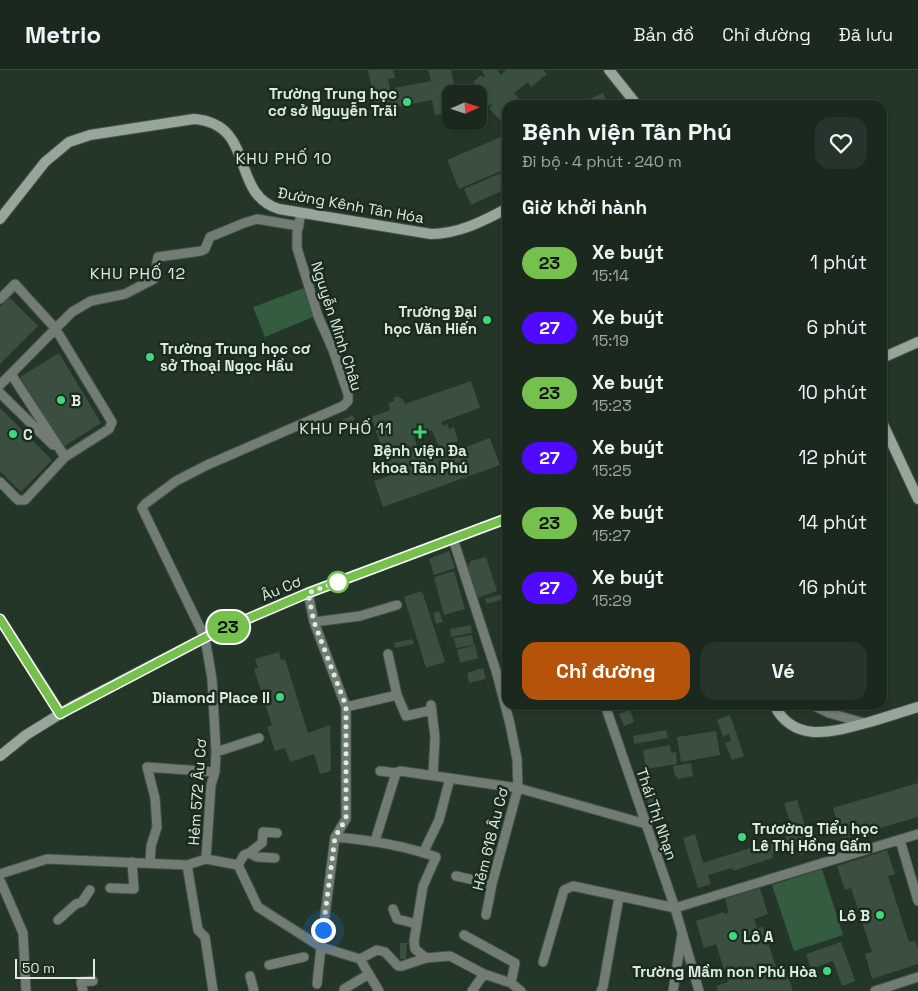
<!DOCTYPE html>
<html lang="vi">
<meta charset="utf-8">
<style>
:root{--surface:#1a281e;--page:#27342b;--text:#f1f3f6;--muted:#9fa6a4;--line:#38443c;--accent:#b45309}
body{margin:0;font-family:"Space Grotesk",sans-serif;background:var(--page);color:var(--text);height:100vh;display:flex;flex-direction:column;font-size:19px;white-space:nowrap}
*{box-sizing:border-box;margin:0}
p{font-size:16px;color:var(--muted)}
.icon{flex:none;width:28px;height:28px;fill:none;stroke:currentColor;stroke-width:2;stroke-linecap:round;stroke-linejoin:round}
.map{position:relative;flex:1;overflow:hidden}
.panel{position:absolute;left:502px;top:30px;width:385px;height:610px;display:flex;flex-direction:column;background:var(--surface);border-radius:15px;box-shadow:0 1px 4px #0004,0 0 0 1px var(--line)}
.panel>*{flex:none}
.badge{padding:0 10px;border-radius:16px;font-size:18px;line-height:32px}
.needle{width:32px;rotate:87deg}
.fabs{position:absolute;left:442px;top:15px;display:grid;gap:10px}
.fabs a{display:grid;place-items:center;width:45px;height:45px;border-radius:10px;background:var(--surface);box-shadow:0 1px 4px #0004,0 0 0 1px var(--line);font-size:25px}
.scale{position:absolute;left:15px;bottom:12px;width:80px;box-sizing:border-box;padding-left:5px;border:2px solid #dfebe1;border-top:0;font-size:14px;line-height:18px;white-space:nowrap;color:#dfebe1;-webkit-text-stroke:4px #192c1e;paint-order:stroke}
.you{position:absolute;width:25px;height:25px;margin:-12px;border:4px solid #fff;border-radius:50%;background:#1a73e8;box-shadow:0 0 0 8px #1a73e833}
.map>.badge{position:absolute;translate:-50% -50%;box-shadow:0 0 0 2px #fff}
h2{padding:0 20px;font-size:19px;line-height:45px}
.round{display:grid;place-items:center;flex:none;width:52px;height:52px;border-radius:15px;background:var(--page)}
.overview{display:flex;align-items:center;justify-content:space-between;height:85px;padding:0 20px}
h1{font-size:24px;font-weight:700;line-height:38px}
.cta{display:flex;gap:10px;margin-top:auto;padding:10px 20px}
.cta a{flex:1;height:58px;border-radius:15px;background:var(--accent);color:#fff;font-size:20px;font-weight:700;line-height:58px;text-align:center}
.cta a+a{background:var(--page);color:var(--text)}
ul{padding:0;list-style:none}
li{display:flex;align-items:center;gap:15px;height:65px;padding:0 20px}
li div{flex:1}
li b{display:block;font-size:19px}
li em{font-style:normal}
li .badge{min-width:55px;font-weight:700;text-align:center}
header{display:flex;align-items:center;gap:30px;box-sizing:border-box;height:70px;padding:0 25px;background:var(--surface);border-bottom:1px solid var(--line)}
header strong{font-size:24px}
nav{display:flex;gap:28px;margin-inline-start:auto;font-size:18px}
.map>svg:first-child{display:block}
</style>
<header>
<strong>Metrio</strong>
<nav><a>Bản đồ</a><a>Chỉ đường</a><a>Đã lưu</a></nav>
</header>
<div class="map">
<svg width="918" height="921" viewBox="0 0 918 921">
<rect width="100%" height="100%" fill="#233628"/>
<!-- green -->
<path fill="#345c3f" d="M304 218 313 247 265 267 253 237Z
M822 799 843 865 794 881 772 815Z"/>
<!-- building -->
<path fill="#3b4f40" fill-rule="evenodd" d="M368 0H393L395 8 388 9 390 19 431 11 428 0H451L455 20 450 21 451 42 435 45 432 30 393 38 391 32 375 35Z
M481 0H497L501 5 506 0H543L547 4 531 17 528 12 514 23 524 35H508V55L506 53 503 54 489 38 492 35V33L488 36 475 20 477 17 473 12 481 5 483 7 485 6Z
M603 23 608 35H576Z
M508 64V98L459 119 447 90Z
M508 100V118L471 135 464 119Z
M9 227 38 256 0 294V237Z
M59 283 101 353 63 377 20 307Z
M471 311 480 338 441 352 443 356 447 354 449 359 454 357 458 371 453 373 454 376 450 378 452 382 490 368 500 395 383 437 374 411 391 405 371 347 390 340 388 333 394 331 393 328 399 326 400 329 402 328 405 334ZM432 360 440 380 421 387 414 367Z
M0 338 52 390 21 422 0 401Z
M353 345 355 350 343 354 342 350Z
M449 481 455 498 434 505 429 489Z
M486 487 497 521 477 528 467 497 471 491Z
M454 501 465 539 444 545 434 507Z
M422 521 445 592 426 598 404 527Z
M502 524 503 529 487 534 485 529Z
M439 541 443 552 436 554 433 543Z
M471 555 472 563 451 567 450 559Z
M472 565 474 575 456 578 454 568Z
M412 569 414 574 395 578 394 573Z
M475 575 478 588 460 593 457 580Z
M279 582 281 590 285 589 308 663 330 655 331 701 320 704 314 684 290 692 285 678 275 681 267 657 272 655 254 599 258 598 255 589Z
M483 598 486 609 469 613 467 603Z
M630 640 634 652 624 656 619 644Z
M730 645 744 686 732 690 725 673 731 671 729 664 723 667 717 650Z
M666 660 668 668 634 674 633 666Z
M716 661 720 685 681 692 677 667Z
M670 675 671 683 676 682 677 694 646 699 643 680Z
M691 693 693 706 677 709V706H675L673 696Z
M918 713V747L842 769 833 738Z
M655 724 662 745 653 748 646 727Z
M797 730 813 781 800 785 797 776 772 784 773 788 733 801 732 798 708 805 711 814 698 818 683 768 695 764 703 793 794 764 784 733Z
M887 780 895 804 888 806 909 872 915 871 918 880V894L872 909 865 884 872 882 851 818 845 820 837 796Z
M760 818 768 844 754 849 757 858 763 857 776 897 771 899 774 910 788 906 793 921H718L716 916 728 912 716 874 704 878 696 851 724 842V844L729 843 725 829Z
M841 872 855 911 842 916 833 891 811 899 806 884Z
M400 873H407L406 889H400Z"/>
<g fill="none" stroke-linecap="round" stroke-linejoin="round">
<!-- street casing -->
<g stroke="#415346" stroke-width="11">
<path id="street" d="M0 229 15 214 55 258 112 352 109 359 65 387 25 430H18L0 412
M11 304 65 387
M0 315 72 242 91 231 125 224 154 209 158 187 201 181 205 179 210 167 244 153 257 149 299 156
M0 323 53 375
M453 469 497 604 510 654 517 689 518 718 492 814 486 845
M308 523 314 552 346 637V749L335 767 321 877 360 889 379 921
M314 552 360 546 397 535
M397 625 406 646 432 640
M431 635 435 667 433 706
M605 635 675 838 699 921
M812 635 829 643 864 653
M346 637 397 625 388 584
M216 682 259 668
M380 701 396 703 400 701 518 718 646 754
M335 767C370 770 403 775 436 787L423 816 414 871 415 879 426 888
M900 770 918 831
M375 771 396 703
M249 783 257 787 275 788
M423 783 439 750 450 708
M206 789 238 795 258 837 321 877 317 914
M150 793 151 776 157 757 155 728 147 697 215 702
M238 795 244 785 249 783 262 773 263 762 277 763
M0 804 47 789 187 795
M456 806 492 814
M0 810 23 863 26 921
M110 818 134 819 132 792
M393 839 397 849 417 854
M58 850 76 834 82 832 90 820
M464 865 515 893 511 913
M360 889 377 880 385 882 398 896H402L426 888 450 886 484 904 511 913 521 921
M543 892 564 820 573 816 675 838 918 764
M269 895 304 887
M250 906 254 921
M344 919 369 904
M83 921 81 912 93 911
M213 921 205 867 198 860 187 795 206 789 211 715 215 702 216 682 212 609 205 568 142 438 145 434 176 411 207 395 343 336 348 331V324L333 280 318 246 297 178V164L301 143
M472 921 484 904
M601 921 603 917 619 827
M673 921 682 864
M875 921 918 907"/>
</g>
<!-- secondary casing -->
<g stroke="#415346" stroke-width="12">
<path id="secondary" d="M609 0 637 35
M0 149 45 92 69 72 90 65 194 49C257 54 229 124 279 139L431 164C458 164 484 151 508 138
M882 288 918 272
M882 352 918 429
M0 549 61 644
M774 635C794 674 833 662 866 653 884 648 901 642 918 637
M0 686 26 665 73 636 212 564 308 523 508 448"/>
</g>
<!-- street -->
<use href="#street" stroke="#727c74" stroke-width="9"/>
<!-- secondary -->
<use href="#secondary" stroke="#97a69a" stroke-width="10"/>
</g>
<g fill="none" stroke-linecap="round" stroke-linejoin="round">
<!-- line casing -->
<g stroke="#fff" stroke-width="11">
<path id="line" d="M0 549 60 644 212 564 308 523 508 448"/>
</g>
<!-- line -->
<use href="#line" stroke="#76c04d" stroke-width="8"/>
<!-- walk -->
<path stroke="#dfebe1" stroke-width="5" stroke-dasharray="0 9" d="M323 860 335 767 346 749V636L314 552 308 523 344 509 338 512"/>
</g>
<!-- markers -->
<g fill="#42d77b" stroke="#192c1e" stroke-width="2">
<circle cx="407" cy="32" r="5"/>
<circle cx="487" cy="250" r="5"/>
<circle cx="150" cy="287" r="5"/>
<circle cx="61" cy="330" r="5"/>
<path d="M417.5 354.5h5v5h5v5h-5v5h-5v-5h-5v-5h5z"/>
<circle cx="13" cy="364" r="5"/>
<circle cx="280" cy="627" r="5"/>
<circle cx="742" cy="767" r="5"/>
<circle cx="880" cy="845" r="5"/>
<circle cx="733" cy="866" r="5"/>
<circle cx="827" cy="901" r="5"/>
</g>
<circle fill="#fff" stroke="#76c04d" stroke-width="2.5" cx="338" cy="512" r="10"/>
<g text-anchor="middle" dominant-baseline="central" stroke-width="5" stroke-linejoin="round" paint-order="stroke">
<!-- poi labels -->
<g font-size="15" font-weight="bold" fill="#dfebe1" stroke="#192c1e" text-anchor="end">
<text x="397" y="23">Trường Trung học<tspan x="397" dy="17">cơ sở Nguyễn Trãi</tspan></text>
<text x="477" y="241">Trường Đại<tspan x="477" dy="17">học Văn Hiến</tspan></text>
<text x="160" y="278" text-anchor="start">Trường Trung học cơ<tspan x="160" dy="17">sở Thoại Ngọc Hầu</tspan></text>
<text x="71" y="330" text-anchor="start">B</text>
<text x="23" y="364" text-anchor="start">C</text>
<text x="420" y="380" text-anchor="middle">Bệnh viện Đa<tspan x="420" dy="17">khoa Tân Phú</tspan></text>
<text x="270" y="627">Diamond Place II</text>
<text x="752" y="758" text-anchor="start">Trươờng Tiểu học<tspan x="752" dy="17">Lê Thị Hồng Gấm</tspan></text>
<text x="870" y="845">Lô B</text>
<text x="743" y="866" text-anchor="start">Lô A</text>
<text x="817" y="901">Trường Mầm non Phú Hòa</text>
</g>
<!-- street labels -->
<g font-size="15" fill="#dfebe1" stroke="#192c1e">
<text transform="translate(351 135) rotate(10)">Đường Kênh Tân Hóa</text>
<text transform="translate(337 256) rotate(72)">Nguyễn Minh Châu</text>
<text transform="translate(281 518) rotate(-23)">Âu Cơ</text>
<text transform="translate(197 722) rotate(-86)">Hẻm 572 Âu Cơ</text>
<text transform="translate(657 744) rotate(71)">Thái Thị Nhạn</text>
<text transform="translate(490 769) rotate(-76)">Hẻm 618 Âu Cơ</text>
</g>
<!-- neighbourhood labels -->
<g font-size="16" letter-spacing="1" fill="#dfebe1" stroke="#192c1e">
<text x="284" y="88">KHU PHỐ 10</text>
<text x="138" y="203">KHU PHỐ 12</text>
<text x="346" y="358">KHU PHỐ 11</text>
</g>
</g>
</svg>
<div class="fabs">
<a><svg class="needle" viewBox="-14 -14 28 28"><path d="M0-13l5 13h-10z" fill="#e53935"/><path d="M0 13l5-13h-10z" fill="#9fa6a4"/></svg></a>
</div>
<div class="scale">50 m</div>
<div class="you" style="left:323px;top:860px"></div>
<b class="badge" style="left:228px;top:557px;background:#76c04d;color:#111">23</b>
<section class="panel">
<div class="overview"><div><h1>Bệnh viện Tân Phú</h1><p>Đi bộ · 4 phút · 240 m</p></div><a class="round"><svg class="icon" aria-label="heart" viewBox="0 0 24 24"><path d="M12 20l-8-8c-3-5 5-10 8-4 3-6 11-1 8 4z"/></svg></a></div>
<h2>Giờ khởi hành</h2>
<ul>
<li><span class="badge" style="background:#76c04d;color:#111">23</span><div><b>Xe buýt</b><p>15:14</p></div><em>1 phút</em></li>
<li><span class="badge" style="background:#4f0aff;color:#fff">27</span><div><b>Xe buýt</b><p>15:19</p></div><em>6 phút</em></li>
<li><span class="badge" style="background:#76c04d;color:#111">23</span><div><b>Xe buýt</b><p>15:23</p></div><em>10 phút</em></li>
<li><span class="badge" style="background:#4f0aff;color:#fff">27</span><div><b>Xe buýt</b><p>15:25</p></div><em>12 phút</em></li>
<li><span class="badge" style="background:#76c04d;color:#111">23</span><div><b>Xe buýt</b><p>15:27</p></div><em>14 phút</em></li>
<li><span class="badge" style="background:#4f0aff;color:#fff">27</span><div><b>Xe buýt</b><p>15:29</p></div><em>16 phút</em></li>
</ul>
<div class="cta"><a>Chỉ đường</a><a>Vé</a></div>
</section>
</div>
